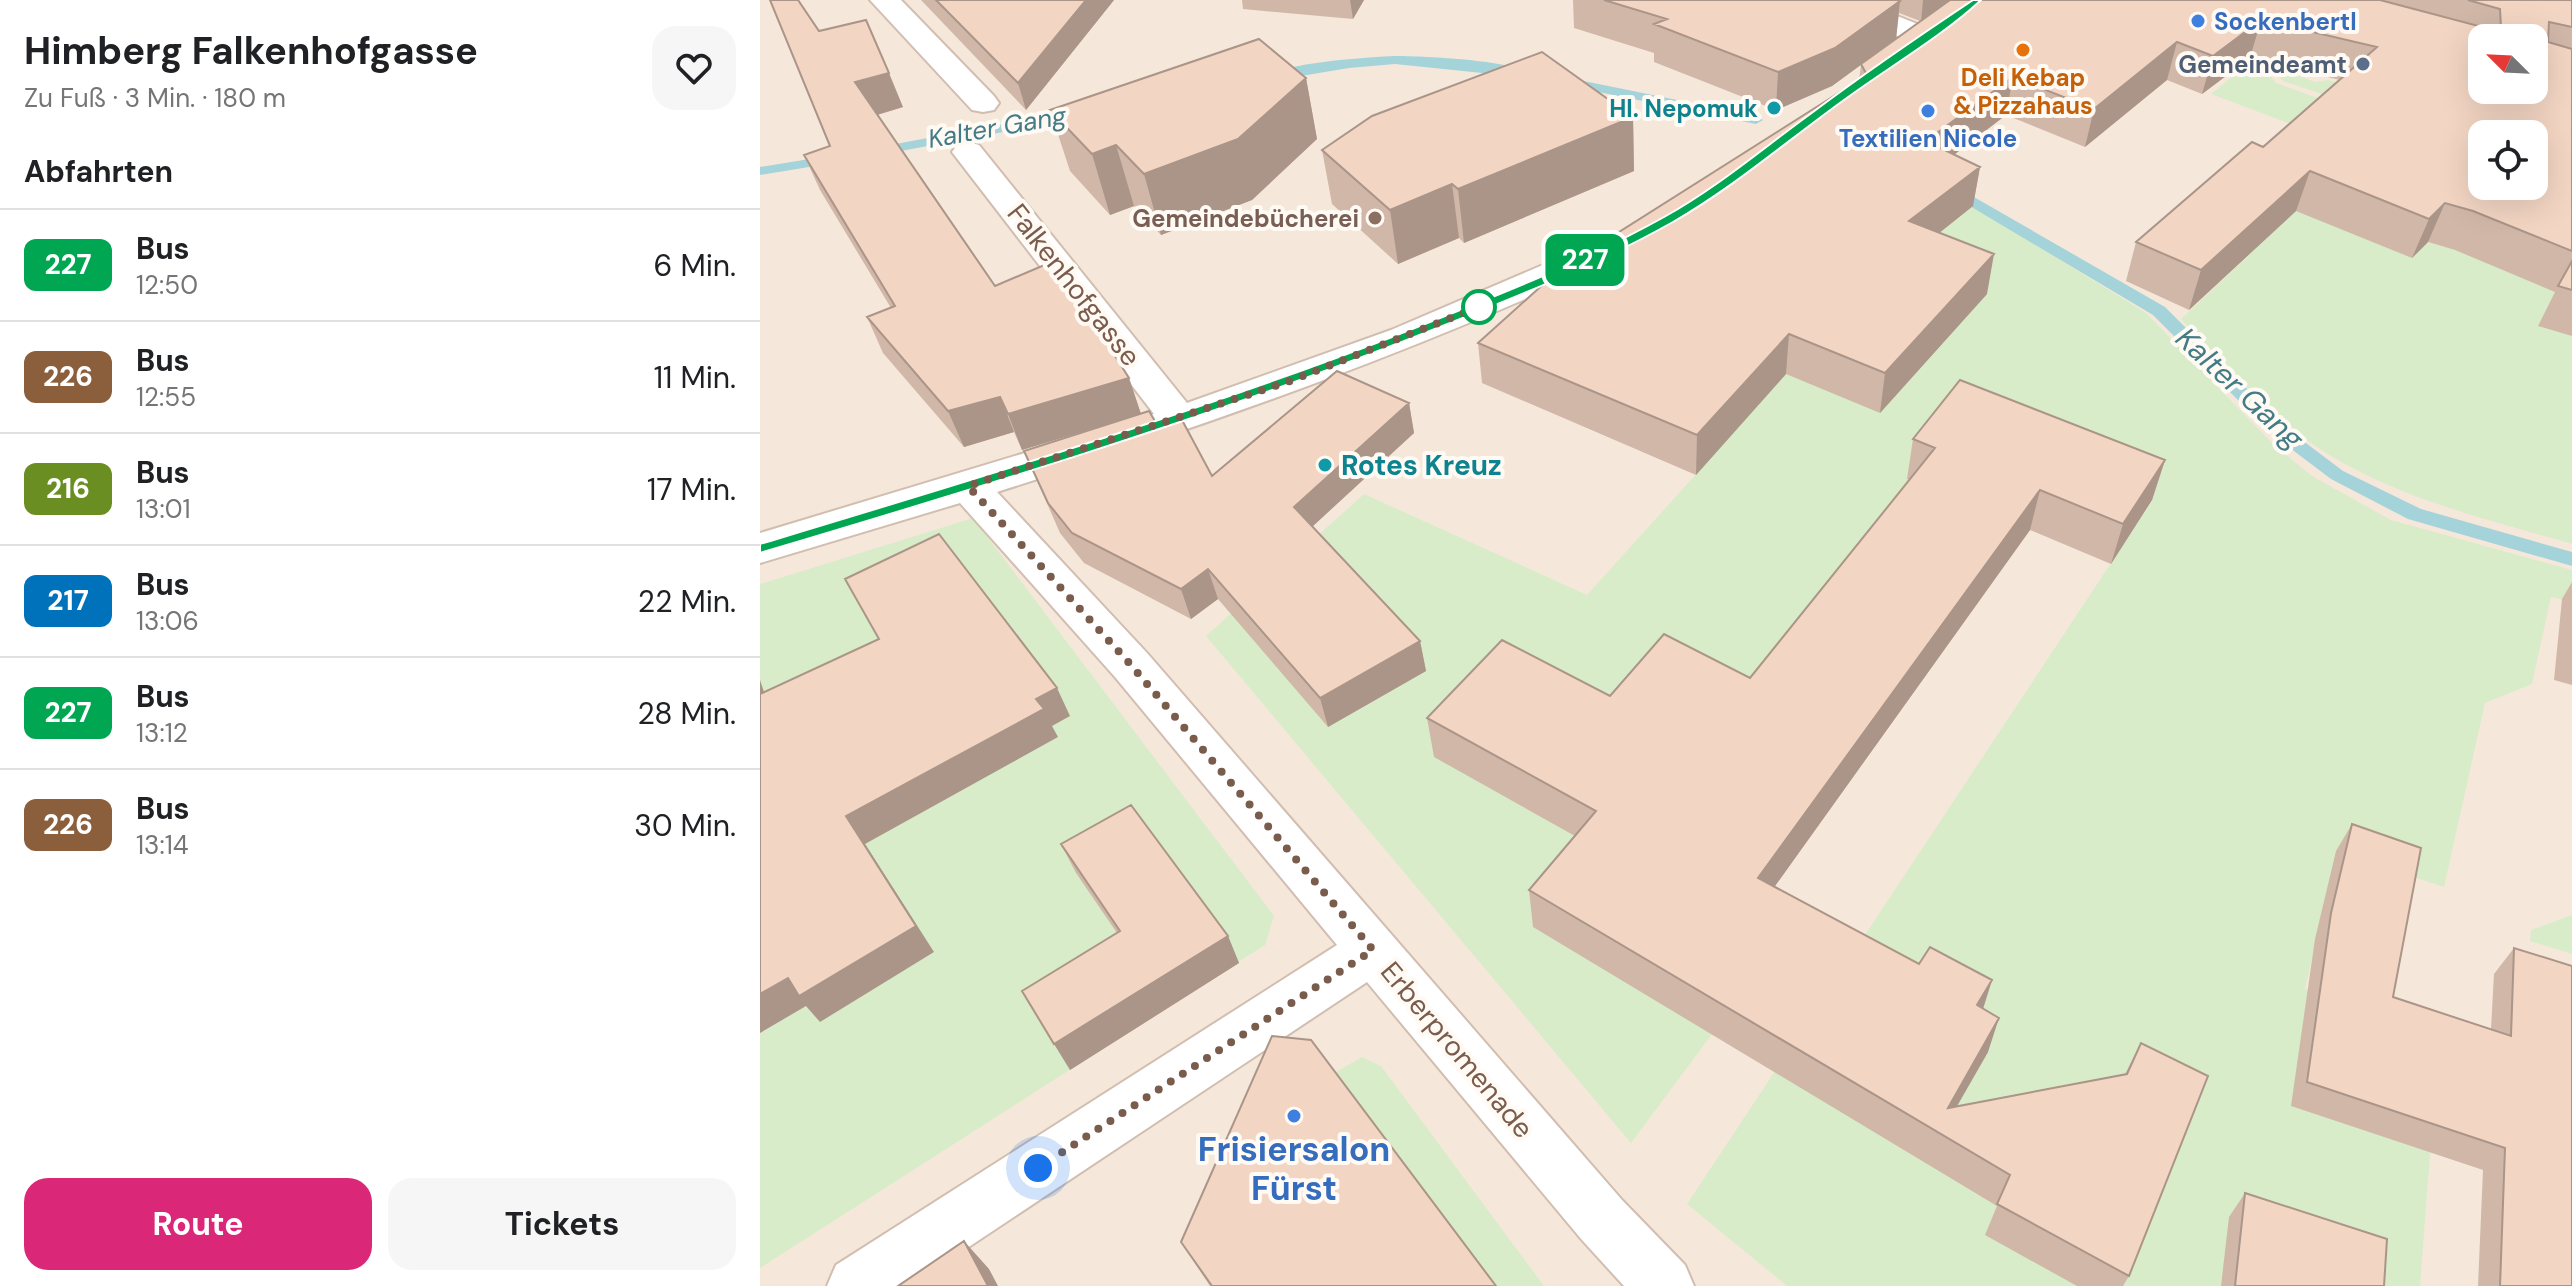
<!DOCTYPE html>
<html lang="de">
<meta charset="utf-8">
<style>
:root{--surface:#fff;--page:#f6f6f6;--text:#202124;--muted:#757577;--line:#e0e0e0;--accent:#db2777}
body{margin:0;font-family:"DM Sans",sans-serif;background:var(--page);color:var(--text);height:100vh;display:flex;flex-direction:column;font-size:30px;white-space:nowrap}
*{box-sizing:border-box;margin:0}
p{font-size:26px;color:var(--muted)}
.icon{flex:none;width:44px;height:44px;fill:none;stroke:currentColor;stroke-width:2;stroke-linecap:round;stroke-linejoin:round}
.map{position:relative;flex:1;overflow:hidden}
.panel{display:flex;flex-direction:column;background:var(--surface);width:760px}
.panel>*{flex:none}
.badge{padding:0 16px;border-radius:12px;font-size:28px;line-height:52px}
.needle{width:52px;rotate:294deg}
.controls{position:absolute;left:1708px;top:24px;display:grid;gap:16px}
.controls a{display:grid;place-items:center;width:80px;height:80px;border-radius:16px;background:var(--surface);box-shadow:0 8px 32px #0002;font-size:40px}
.you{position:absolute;width:40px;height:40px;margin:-20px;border:6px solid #fff;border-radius:50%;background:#1a73e8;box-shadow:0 0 0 12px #1a73e833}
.map>.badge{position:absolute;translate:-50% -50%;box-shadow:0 0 0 4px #fff}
h2{padding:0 24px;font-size:30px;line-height:72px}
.round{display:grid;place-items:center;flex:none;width:84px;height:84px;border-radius:24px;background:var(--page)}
.headline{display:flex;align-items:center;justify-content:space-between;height:136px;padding:0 24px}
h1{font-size:38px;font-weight:700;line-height:60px}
.primary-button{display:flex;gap:16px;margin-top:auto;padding:16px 24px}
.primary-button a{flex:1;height:92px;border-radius:24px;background:var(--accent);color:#fff;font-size:32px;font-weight:700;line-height:92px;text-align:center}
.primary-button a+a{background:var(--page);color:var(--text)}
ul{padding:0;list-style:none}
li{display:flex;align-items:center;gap:24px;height:112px;padding:0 24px;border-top:2px solid var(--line)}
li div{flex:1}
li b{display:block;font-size:30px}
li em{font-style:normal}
li .badge{min-width:88px;font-weight:700;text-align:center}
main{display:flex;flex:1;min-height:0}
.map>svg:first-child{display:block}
</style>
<main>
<section class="panel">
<div class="headline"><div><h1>Himberg Falkenhofgasse</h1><p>Zu Fuß · 3 Min. · 180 m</p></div><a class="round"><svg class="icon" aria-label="heart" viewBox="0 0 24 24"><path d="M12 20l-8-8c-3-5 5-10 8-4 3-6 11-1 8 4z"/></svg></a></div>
<h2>Abfahrten</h2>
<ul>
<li><span class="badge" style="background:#00a651;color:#fff">227</span><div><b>Bus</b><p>12:50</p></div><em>6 Min.</em></li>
<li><span class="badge" style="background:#8b5e3c;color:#fff">226</span><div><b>Bus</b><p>12:55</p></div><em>11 Min.</em></li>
<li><span class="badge" style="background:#6b8e23;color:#fff">216</span><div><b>Bus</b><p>13:01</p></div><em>17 Min.</em></li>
<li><span class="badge" style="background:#0072bc;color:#fff">217</span><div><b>Bus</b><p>13:06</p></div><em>22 Min.</em></li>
<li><span class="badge" style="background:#00a651;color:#fff">227</span><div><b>Bus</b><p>13:12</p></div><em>28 Min.</em></li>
<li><span class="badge" style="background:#8b5e3c;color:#fff">226</span><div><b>Bus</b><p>13:14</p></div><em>30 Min.</em></li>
</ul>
<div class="primary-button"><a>Route</a><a>Tickets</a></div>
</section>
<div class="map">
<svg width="1812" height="1286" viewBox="0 0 1812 1286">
<rect width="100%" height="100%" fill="#fdf6ec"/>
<!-- residential -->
<path fill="#f5e8da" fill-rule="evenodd" d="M0 0H1812V1286H0ZM1722 38H1774V90H1722ZM1722 134H1774V186H1722Z"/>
<!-- green -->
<path fill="#d8ecc9" d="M1493 60 1500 62 1516 83 1569 102 1539 127 1451 94Z
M1509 65 1555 82 1568 80 1586 85 1573 98 1523 81Z
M1213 206 1386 313 1514 445 1552 476 1631 520 1812 570V602L1791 597 1772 684 1725 703 1684 887 1576 851 1545 989 1616 1015 1678 1050 1660 1286H1027L927 1204 1392 501 1169 488 952 1034 871 1143 446 636 604 494 827 595 984 421 886 380 1152 254Z
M1540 207 1695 250 1790 289 1812 256V544C1709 514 1611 493 1525 424 1489 394 1454 352 1421 319Z
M213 518 514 916 505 945 0 1268V584Z
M1812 915V954L1770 941 1771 930Z
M602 1057 621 1066 784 1286H624L567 1077Z"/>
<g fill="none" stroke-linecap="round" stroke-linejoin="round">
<!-- stream -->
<path fill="#a5d3da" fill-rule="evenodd" d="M635 56C661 56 751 60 768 73L761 77 635 64 589 68 511 81 504 77C523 63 608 57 635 56Z
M804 77 996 116 1003 120 996 124 799 84 797 81Z
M318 110 323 111V117L114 156 107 152 114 148Z
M74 155 79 156V162L0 175V167Z
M1193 185 1405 307 1526 428 1583 471 1661 509 1812 552V566L1648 519 1571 479 1514 436 1393 315 1188 193V187Z"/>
<!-- minor casing -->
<g stroke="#d1beb0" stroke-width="4">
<path id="minor" d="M110 0H141L234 96 239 103 234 110 223 112 212 110Z
M1057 0H1097L1175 31 1180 37 1175 43 1165 46 1155 43 1061 6Z
M208 142 219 145 427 403 631 330 839 241 851 238 863 241 868 248 863 255C660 350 451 424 237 492L387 653 862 1200 925 1265 934 1286H864L822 1240 607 982 150 1286H67L76 1265 577 945 355 677 200 503 0 563V533L394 414 192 152 197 145Z"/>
</g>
<!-- minor -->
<use href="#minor" fill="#fff" fill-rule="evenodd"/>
</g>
<!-- wall -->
<path fill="#d1b7a8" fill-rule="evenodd" d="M161 0H354L266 110Z
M482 0H604L593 19 483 9Z
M813 0H1812V336L1778 326 1795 292 1695 250 1668 242 1652 258 1536 211 1429 310 1366 281 1376 242 1503 147 1580 80 1490 58 1442 94 1407 80 1325 147 1246 115 1194 155 1220 167 1213 206 1179 233 1227 294 1120 413 1026 374 936 475 722 383 718 343 1099 80 1101 65 1072 86 1016 110 894 62V53L814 28ZM1139 13 1160 21 1136 39Z
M59 31 143 107 117 115 235 286 369 378 381 414 262 450 254 432 204 447 123 353 107 317 131 308 60 190 44 155 70 146Z
M546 78 557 139 492 200 401 235 374 206 350 215 310 171 290 110Z
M873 117 874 171 704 243 699 238 638 264 572 204 562 150Z
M649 403 654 433 553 526 660 641 666 671 568 727 458 599 431 619 324 563 300 533 264 451 399 428 452 476Z
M1153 439 1405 460 1392 500 1351 564 1270 530 1015 886 1159 964 1232 980 1223 1009 1228 1052 1197 1106 1365 1074 1381 1043 1369 1276 1363 1286H1317L1225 1235 1237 1206 773 927 769 890 815 836 674 757 667 718 990 678 1150 480 1147 479Z
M1812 582V685L1794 680 1802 599Z
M1592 824 1633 997 1731 1029 1734 974 1754 948 1812 1286H1718L1723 1170 1531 1106 1555 939 1576 851Z
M301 844 468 936 479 963 310 1070 357 933 316 873Z
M1485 1193 1624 1286H1461L1469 1217Z
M421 1242 736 1286H450Z"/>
<!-- shaded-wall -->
<path fill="#aa9588" d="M326 0H354L266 110 258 83Z
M590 0H604L593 19Z
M1163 0H1192L1161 22Z
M1140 1 1136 39 1072 86 1016 110 1018 72Z
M1501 20 1490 58 1442 94 1453 56Z
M1417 42 1407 80 1325 147 1334 109Z
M129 73 143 107 110 117 95 82Z
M1253 77 1246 115 1161 180 1166 141Z
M546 78 557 139 492 200 401 235 384 174Z
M873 117 874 171 704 243 698 189Z
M356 145 374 206 350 215 332 154Z
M1220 167 1213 206 1144 261 1149 221Z
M1550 171 1536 211 1429 310 1441 270Z
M692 184 699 238 638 264 630 210Z
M1685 203 1668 242 1652 258 1669 219Z
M1234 254 1227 294 1120 413 1125 373Z
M1029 334 1026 374 936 475 937 435Z
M369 378 381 414 262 450 248 414Z
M240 397 254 432 204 447 188 411Z
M649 403 654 433 541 537 534 507Z
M1405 460 1392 500 1351 564 1363 524Z
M1280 490 1270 530 995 914 998 878Z
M448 569 458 599 431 619 421 589Z
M660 641 666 671 568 727 560 698Z
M0 680 15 725 0 703Z
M297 688 310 716 292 726 298 737 105 844 174 952 60 1022 46 1006 0 1033V994L28 978 86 816 276 699Z
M468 936 479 963 310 1070 294 1044Z
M1232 980 1221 1015 1217 1005Z
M1239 1018 1228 1052 1181 1134 1188 1108Z
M204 1241 229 1269 238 1286H228Z"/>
<!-- building -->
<path fill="#f3d5c3" stroke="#aa9588" stroke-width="2" fill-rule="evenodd" d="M10 0H38L59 31 106 20 129 73 95 82 235 286 289 263 325 309 369 378 248 414 240 397 188 411 107 317 135 306 44 155 70 146Z
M176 0H326L258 83Z
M844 0H1137L1140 1 1075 48 1018 72 894 24 907 19Z
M1190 0H1620L1737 31 1741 28 1740 9 1708 0H1812V27L1789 22 1788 42 1812 49V251L1713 211 1685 203 1669 219 1550 171 1441 270 1376 242 1492 142 1503 147 1617 47 1501 20 1453 56 1417 42 1334 109 1253 77 1166 141 1220 167 1149 221 1234 254 1125 373 1029 334 937 435 718 343 799 270 1107 75 1101 64ZM1722 38H1774V90H1722ZM1722 134H1774V186H1722Z
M499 39 546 78 478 139 384 174 356 145 332 154 290 110Z
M782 52 873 117 698 189 692 184 630 210 562 150 612 116Z
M1812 261V290L1798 286Z
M577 371 649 403 534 507 660 641 560 698 448 569 421 589 312 533 288 503 264 451 389 411 399 428 422 420 452 476Z
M1200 380 1405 460 1363 524 1280 490 998 878 1159 964 1170 947 1232 980 1217 1005 1239 1018 1188 1108 1367 1074 1381 1043 1448 1076 1369 1276 1237 1204 1250 1175 769 890 836 811 667 718 742 640 850 696 904 634 990 678 1175 448 1153 439Z
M179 534 297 688 276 699 284 709 86 816 156 926 39 996 28 978 0 994V694L119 639 85 579Z
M371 805 468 936 294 1044 262 991 360 931 301 844Z
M1592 824 1661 848 1633 997 1751 1036 1754 948 1812 966V1286H1740L1745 1148 1547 1082 1571 913Z
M512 1036 551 1040 736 1286H452L421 1242Z
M1485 1193 1627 1239 1624 1286H1475Z
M204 1241 228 1286H138Z"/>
<!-- line -->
<path fill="#00a651" stroke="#fff" stroke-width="2" d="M1213 0H1221C1184 35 1126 69 1084 100 1027 141 974 187 913 222 826 271 731 307 639 343 430 424 215 489 0 553V544C209 481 423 417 632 337 723 301 818 265 904 217 958 187 1003 148 1053 112 1105 73 1159 36 1213 0Z"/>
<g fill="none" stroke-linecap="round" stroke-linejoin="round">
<!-- walk -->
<path stroke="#7a5c4d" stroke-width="8" stroke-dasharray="0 14.4" d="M278 1168 613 950 371 665 208 486 530 381 719 307"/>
</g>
<!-- markers -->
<g fill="#3f7fe0" stroke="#fffaf3" stroke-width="3">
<circle cx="1438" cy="21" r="8"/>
<circle cx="1168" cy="111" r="8"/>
<circle cx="534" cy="1116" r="8"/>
</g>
<circle fill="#e8710a" stroke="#fffaf3" stroke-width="3" cx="1263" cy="50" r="8"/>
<circle fill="#5c6f8a" stroke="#fffaf3" stroke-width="3" cx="1603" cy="64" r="8"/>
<g fill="#0f9aa8" stroke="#fffaf3" stroke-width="3">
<circle cx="1014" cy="108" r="8"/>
<circle cx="565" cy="465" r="8"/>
</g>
<circle fill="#8d6e63" stroke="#fffaf3" stroke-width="3" cx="615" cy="218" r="8"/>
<circle fill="#fff" stroke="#00a651" stroke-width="4" cx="719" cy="307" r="16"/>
<g text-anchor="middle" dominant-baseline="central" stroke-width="8" stroke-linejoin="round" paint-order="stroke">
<!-- far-shop labels -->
<g font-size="24" font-weight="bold" fill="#366cbe" stroke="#fffaf3" text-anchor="start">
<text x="1454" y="21">Sockenbertl</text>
<text x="1168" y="138" text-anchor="middle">Textilien Nicole</text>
</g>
<!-- far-service labels -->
<g font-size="24" font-weight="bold" fill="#4e5e75" stroke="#fffaf3" text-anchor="end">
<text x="1587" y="64">Gemeindeamt</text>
</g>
<!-- far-food labels -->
<g font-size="24" font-weight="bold" fill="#c56008" stroke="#fffaf3">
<text x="1263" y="77">Deli Kebap<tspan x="1263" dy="28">&amp; Pizzahaus</tspan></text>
</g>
<!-- far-culture labels -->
<g font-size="24" font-weight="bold" fill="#0d838f" stroke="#fffaf3" text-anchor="end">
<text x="998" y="108">Hl. Nepomuk</text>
</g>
<!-- far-education labels -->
<g font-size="24" font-weight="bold" fill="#785e54" stroke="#fffaf3" text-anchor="end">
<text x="599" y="218">Gemeindebücherei</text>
</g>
<!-- far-water labels -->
<g font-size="26" font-style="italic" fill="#437c86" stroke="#fffaf3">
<text transform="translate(237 127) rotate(-10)">Kalter Gang</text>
</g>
<!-- street labels -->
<g font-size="28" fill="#7a5c4d" stroke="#fffaf3">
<text transform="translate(314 285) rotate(52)">Falkenhofgasse</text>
<text transform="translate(697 1050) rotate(50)">Erberpromenade</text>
</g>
<!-- culture labels -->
<g font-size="28" font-weight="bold" fill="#0d838f" stroke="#fffaf3" text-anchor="start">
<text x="581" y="465">Rotes Kreuz</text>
</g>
<!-- water labels -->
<g font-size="30" font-style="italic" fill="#437c86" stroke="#fffaf3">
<text transform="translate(1480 388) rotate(43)">Kalter Gang</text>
</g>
<!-- near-shop labels -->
<g font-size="34" font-weight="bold" fill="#366cbe" stroke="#fffaf3">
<text x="534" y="1149">Frisiersalon<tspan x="534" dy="39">Fürst</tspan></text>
</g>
</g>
</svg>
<div class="controls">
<a><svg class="needle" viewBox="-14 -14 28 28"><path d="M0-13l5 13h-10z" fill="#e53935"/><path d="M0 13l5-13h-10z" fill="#757577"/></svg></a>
<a><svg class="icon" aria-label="locate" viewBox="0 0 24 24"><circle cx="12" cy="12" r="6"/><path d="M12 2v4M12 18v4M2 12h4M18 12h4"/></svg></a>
</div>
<div class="you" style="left:278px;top:1168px"></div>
<b class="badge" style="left:825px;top:260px;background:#00a651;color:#fff">227</b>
</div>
</main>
